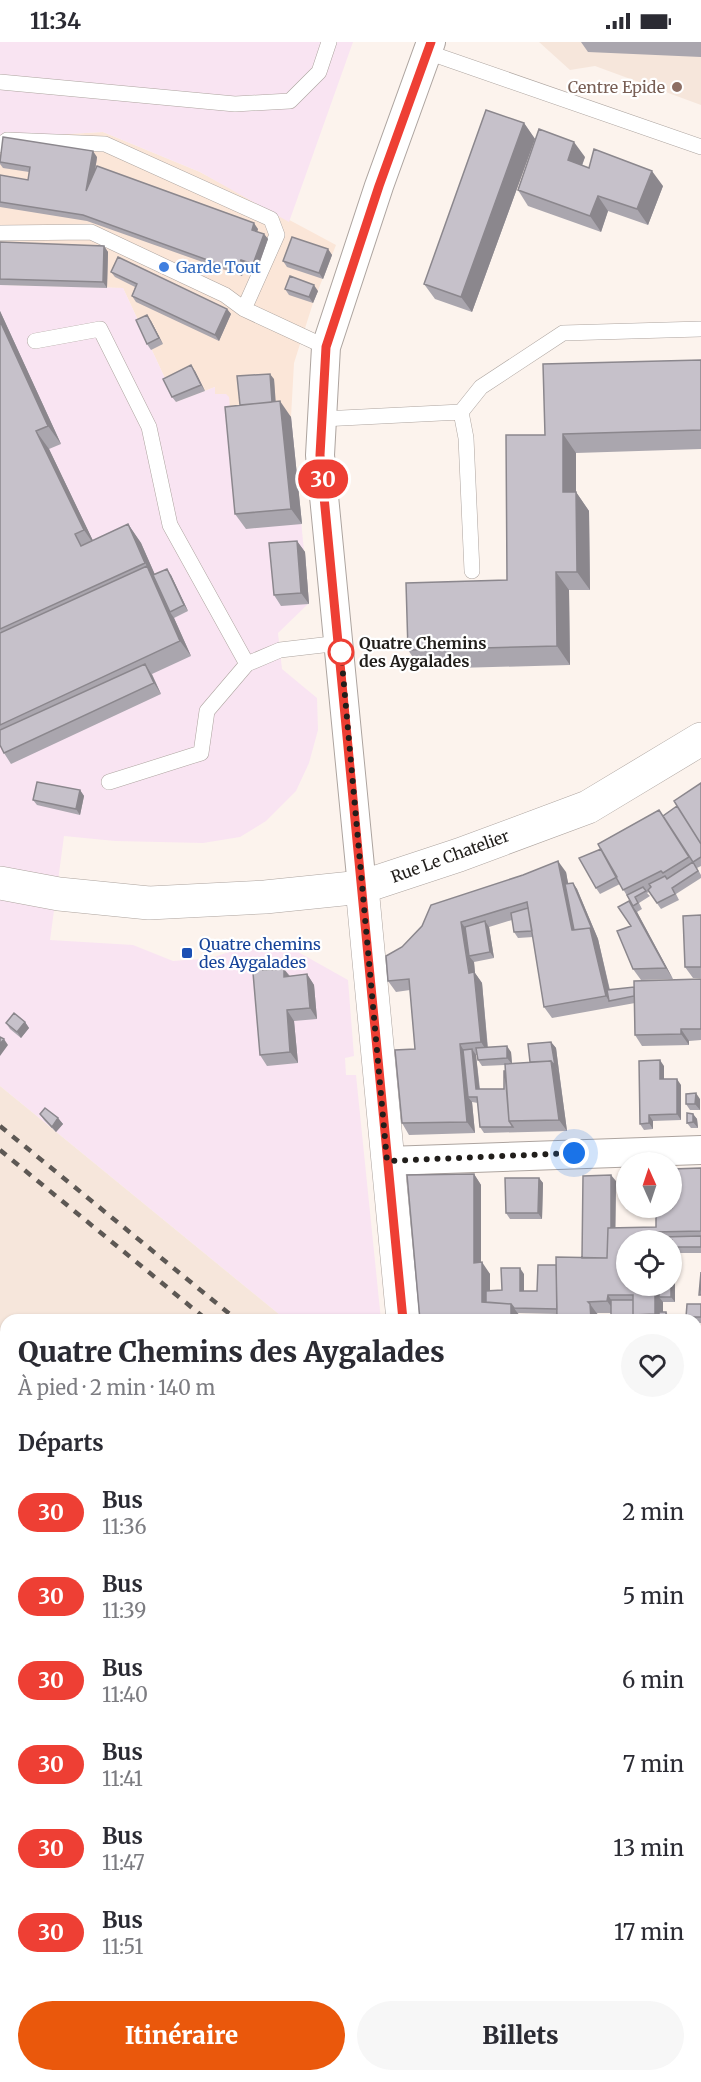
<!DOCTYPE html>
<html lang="fr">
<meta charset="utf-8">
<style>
:root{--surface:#fff;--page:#f7f7f7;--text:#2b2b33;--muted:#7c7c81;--accent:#ea580c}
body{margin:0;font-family:Merriweather,serif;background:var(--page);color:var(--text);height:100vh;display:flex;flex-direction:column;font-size:22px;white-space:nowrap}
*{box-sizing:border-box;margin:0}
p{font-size:20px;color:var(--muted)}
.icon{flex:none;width:33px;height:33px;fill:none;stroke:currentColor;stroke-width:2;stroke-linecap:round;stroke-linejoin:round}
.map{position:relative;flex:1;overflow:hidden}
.sheet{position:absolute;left:0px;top:1272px;width:702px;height:768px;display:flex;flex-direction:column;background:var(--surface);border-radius:18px 18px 0 0;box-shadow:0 2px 4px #0004}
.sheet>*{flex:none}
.badge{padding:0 12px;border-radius:20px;font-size:21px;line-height:39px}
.needle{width:39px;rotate:357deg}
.controls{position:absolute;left:616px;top:1110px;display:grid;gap:12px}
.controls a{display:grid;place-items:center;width:66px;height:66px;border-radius:50%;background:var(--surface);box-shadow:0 2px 4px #0004;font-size:30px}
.you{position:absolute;width:30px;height:30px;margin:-15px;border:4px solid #fff;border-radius:50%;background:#1a73e8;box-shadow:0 0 0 9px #1a73e833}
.map>.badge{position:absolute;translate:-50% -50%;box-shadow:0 0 0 3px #fff}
h2{padding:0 18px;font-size:22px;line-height:54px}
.round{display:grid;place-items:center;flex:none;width:63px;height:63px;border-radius:32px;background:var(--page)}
.head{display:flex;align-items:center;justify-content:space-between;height:102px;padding:0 18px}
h1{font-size:28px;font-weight:800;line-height:45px}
.action{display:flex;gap:12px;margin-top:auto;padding:12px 18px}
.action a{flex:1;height:69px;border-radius:36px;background:var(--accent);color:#fff;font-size:24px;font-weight:800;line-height:69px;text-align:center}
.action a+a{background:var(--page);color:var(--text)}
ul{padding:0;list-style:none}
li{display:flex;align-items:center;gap:18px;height:84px;padding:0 18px}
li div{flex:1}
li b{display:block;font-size:22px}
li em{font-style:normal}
li .badge{min-width:66px;font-weight:700;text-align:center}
.status{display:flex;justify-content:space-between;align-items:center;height:42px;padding:0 30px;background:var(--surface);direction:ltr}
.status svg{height:16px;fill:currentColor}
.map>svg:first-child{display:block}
</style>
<div class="status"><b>11:34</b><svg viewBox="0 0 49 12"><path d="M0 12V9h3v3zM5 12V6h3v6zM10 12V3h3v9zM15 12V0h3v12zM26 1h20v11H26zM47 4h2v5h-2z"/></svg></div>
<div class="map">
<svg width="701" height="2040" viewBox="0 0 701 2040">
<rect width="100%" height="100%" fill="#fcf3ed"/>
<!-- commercial -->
<path fill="#fbe6d8" d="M103 90 200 130 336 203 313 261 294 321 291 375 236 380 215 352V345L176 360 123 246 0 243V96Z"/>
<!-- industrial -->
<path fill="#f9e4f2" d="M0 0H353L289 180 200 130 103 90 0 96Z
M0 243 123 246 176 360 215 345V352H226L229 355 231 377 291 375 309 561 278 591 282 627 317 656 318 688 309 721 296 749 266 779 240 795 203 801 115 799 64 794 50 898 133 903 173 919 211 916 241 906 282 901 348 938 354 1014 345 1016 346 1033H356L381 1278H286L0 1044Z
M0 1218 6 1278V2034H294V2040H0Z"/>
<!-- built -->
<path fill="#f6e6db" d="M539 0H701V63L595 24 570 28Z
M0 1044 286 1278H6V1622L0 1617Z
M696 1612 701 1617V1897L696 1892Z"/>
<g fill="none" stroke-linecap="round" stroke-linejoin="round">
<!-- lane casing -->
<g stroke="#ada49f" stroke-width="16">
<path id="lane" d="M427 10 701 105
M0 40 235 62 290 59 319 30 329 0
M0 103 7 98 105 102 271 177 277 193 244 267
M0 191 91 190 225 253 244 267 326 305
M35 299 100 287 149 385 170 483 247 622 280 608 340 601
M461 370 466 396 472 529
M322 377 461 370 481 345 563 291 701 287
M109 740 201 711 207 669 247 622
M0 1761 6 1771
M0 1873 6 1867
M237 2034 238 2040
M589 2040 616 2034"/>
</g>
<!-- street casing -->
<g stroke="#ada49f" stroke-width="30">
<path id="street" d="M362 845 320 413 326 305 379 144 431 0
M387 1119 701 1108
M696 1452H701
M696 1569 701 1573"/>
</g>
<!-- secondary casing -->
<g stroke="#ada49f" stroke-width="34">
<path id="secondary" d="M0 841 59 852 149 861 265 855 362 845 459 813 588 765 701 697
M362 845 403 1278
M330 2040V2034"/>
</g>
<!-- lane -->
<use href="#lane" stroke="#fff" stroke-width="15"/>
<!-- street -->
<use href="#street" stroke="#fff" stroke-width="28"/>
<!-- secondary -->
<use href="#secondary" stroke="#fff" stroke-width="33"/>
<!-- rail -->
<path stroke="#5d5854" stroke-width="4.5" stroke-dasharray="8 8" stroke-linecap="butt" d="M0 1084 237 1278
M0 1108 207 1278
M696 1657 701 1661
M696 1681 701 1685"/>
</g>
<!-- wall -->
<path fill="#aaa6ae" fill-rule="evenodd" d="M581 0H701V15L588 10Z
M524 81 535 97 472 270 435 257 424 242Z
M0 115H97L95 130 258 187 257 190 264 192 268 197 257 228 245 224 242 234 87 179 0 165V133L28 138 29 130 3 126 0 122Z
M585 115 582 124 589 126 663 144 648 183 608 169 601 190 528 164 518 148Z
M0 200 104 204 108 210 107 246 0 243Z
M328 207 332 213 323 237 287 225 283 219Z
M111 230 227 267 231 272 219 299 136 260 132 254 135 245 115 235Z
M285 247 318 249 313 261 289 253Z
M0 269 61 402 49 407 93 499 128 482 141 501 155 533H171L188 569 174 576 191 614 152 632 161 652 11 722 4 711 0 703Z
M151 279 163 302 151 308 147 302Z
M701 318V407L576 411V450L589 469 590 548H569L570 623 421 627 408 608 507 538 545 393Z
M195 329 205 349 176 360 172 355Z
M274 337 275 360 291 375 302 482 246 487 235 472 240 363Z
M297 499 305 510 309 562 281 564 274 553Z
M701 741V824L697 826 701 833V836L676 852 679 858 661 867 649 850 647 851 650 854 639 861 642 867 637 870 673 937 641 938 633 927 631 884 633 864 620 842 600 852 596 846 601 807 663 774 677 764Z
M80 748 84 754 80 773 37 763 33 758Z
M566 830 568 842 573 841 577 847 598 897 610 948 701 937V998L689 999V1003L642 1004 635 993V961L552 976 544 965 533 895 518 896 514 890 512 878 489 885 494 916 474 920 475 931 482 941 488 1006 511 1010 512 1022 530 1020 551 1000 556 1006 567 1089 484 1091 480 1085 478 1061 472 1060 475 1091 409 1093 402 1081 415 1007 410 948 396 950 388 939 386 914ZM476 1013H477L478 1018 482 1024 505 1023 504 1047H480Z
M701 873V936H693L685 925Z
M262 917 269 927H284L290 934 307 932 314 943 317 977 294 979 298 1021 267 1024 260 1013Z
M25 980 29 986 21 996 10 987 6 981Z
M664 1024V1037L681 1043V1078L653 1079V1087L644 1088 640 1082Z
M700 1057V1068H690L686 1062Z
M40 1072 58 1076 63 1082 56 1090 44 1078Z
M693 1072 697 1077 698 1086H691L687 1081Z
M701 1126V1211H672V1198H627L672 1244V1238L675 1242V1260H663V1270L670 1276V1278H611V1271H597L598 1273 518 1271 519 1273 420 1278 474 1132 481 1143V1221L490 1232V1249L502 1248 524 1232V1249H537L556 1223 582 1216 616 1139 615 1186 656 1185Z
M539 1136 543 1141 542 1177H510L506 1171Z
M701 1262V1281H696V1278H689L686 1275Z
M696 1468H701V1555L696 1551Z
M0 1610 6 1614V1699L0 1694Z
M701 1968V2040H696L689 2034H696V1973Z
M405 2034H433L427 2040H412Z"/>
<!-- shaded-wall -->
<path fill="#8b878d" d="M524 81 535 97 472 270 461 255Z
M574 100 585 115 578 133 568 118Z
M93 109 97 115 91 155 86 149Z
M652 129 663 144 648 183 637 167Z
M598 154 608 169 601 190 590 174Z
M254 181 258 187 256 193 252 188Z
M264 192 268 197 257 228 253 222Z
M104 204 108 210 107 246 103 240Z
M328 207 332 213 323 237 319 231Z
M241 218 245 224 242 234 238 229Z
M314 243 318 249 313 261 309 255Z
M227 267 231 272 219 299 215 293Z
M0 269 61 402 48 384 0 279Z
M147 273 151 279 163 302 159 296Z
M191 323 195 329 205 349 201 343Z
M270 332 274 337 277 376 273 371Z
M280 359 291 375 302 482 291 467Z
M36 389 49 407 97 507 84 488Z
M563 392 576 411V469L563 450Z
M576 450 589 469 590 548 577 530Z
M128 482 141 501 171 569 170 570 174 576 191 614 180 599Z
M297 499 305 510 309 562 301 551Z
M167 527 171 533 188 569 184 563Z
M556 530 569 548 570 623 557 604Z
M145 622 152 633 161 652 154 641Z
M80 748 84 754 80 773 76 767Z
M558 819 566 830 578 893 572 888Z
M573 841 577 847 598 897 612 959H609L606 954Z
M629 859 637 870 673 937 666 926Z
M485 879 489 885 494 916 490 910Z
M461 880 469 891V914L474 920 475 931 482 941 488 1011 481 1000Z
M262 917 270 928H263Z
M284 927 292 938 284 935Z
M307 932 314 943 317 977 310 966Z
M287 968 294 979 298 1021 290 1010Z
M25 980 29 986 21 996 17 990Z
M681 987 689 999V1003L681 992Z
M4 997 8 1003 0 1014V1002Z
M551 1000 556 1006 559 1030 555 1024Z
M460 1002 467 1014 468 1055 472 1060 475 1091 467 1080Z
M507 1004 511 1010 512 1022 507 1016Z
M472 1007 476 1013 480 1053 476 1047Z
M660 1018 664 1024V1043L660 1037Z
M551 1019 559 1030 567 1089 559 1078Z
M677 1037 681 1043V1078L677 1072Z
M696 1051 700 1057V1068L695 1062Z
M693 1072 697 1077 698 1086 693 1080Z
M649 1073 653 1079V1087L649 1081Z
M58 1076 63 1082 56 1090 52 1085Z
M474 1132 481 1143V1232L474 1221Z
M611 1133 616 1139 615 1227 611 1221Z
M539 1136 543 1141 542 1177 538 1171Z
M655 1190 662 1198H655Z
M482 1220 490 1232V1265L482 1260Z
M520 1226 524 1232V1255L520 1249Z
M672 1238 675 1242V1260L671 1255V1244H672Z
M655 1244H663L659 1255 663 1260V1277L659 1278 655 1272Z
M608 1253 615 1264V1270L607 1259Z
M511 1262 519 1273V1278H511Z
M590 1262 598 1273V1278H591Z
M666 1270 670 1276V1278L666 1277Z
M701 1525V1554L697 1549Z
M701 1938V1948L696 1954V1943Z
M415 2034H433L427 2040H414L412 2037Z"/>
<!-- building -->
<path fill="#c6c1ca" stroke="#8b878d" stroke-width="1.5" d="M486 68 524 81 461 255 424 242Z
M539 87 574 100 568 118 589 126 594 107 652 129 637 167 598 154 590 174 518 148Z
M3 95 93 109 86 149 97 124 254 181 252 188 264 192 253 222 241 218 238 229 83 173 0 160V133L28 138 30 125 0 120Z
M292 195 328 207 319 231 283 219Z
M0 200 104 204 103 240 0 237Z
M118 215 227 267 215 293 132 254 137 242 111 230Z
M290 234 314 243 309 255 285 247Z
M147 273 159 296 147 302 136 278Z
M0 279 48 384 36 389 84 488 75 492 81 504 128 482 145 521 0 587Z
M701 318V388L563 392V450H576L577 530H556L557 604 408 608 406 541 507 538 506 393H545L543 322Z
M191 323 201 343 172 355 163 337Z
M270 332 272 360 240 363 237 334Z
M280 359 291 467 235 472 225 365Z
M297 499 301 551 274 553 269 501Z
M147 524 180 599 0 683V591Z
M167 527 184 563 170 570 153 533Z
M145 622 154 641 4 711 0 703V688Z
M37 740 80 748 76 767 33 758Z
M701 741V802L674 759Z
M677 764 701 802V815L693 820 698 829 672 846 675 852 657 861 648 848 651 845 649 842 665 834 667 837 693 820 663 774Z
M659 768 689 815 663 831 661 829 623 848 598 802Z
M601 807 617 835 596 846 579 816Z
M558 819 572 888 590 886 606 954 544 965 527 860 461 880 469 931 474 930 481 1000 460 1002 467 1080 402 1081 395 1008 415 1007 409 937 388 939 386 914 402 905 422 884 431 863 523 833Z
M573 841 594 892 590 886 574 888 565 842Z
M643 845 646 849 635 855 638 861 633 864 627 853Z
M629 859 666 926 633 927 617 889 631 884 618 865Z
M528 866 532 889 514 890 511 871Z
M701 873V925H685L683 874Z
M485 879 490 910 469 914 465 885Z
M262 917 263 928 284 927V935L307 932 310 966 287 968 290 1010 260 1013 252 919Z
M701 937V987H681V992L635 993 634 939Z
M634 945V954L609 959 607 948Z
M14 971 25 980 17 990 6 981Z
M0 995 4 997 0 1002Z
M551 1000 555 1024 551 1019 530 1020 528 1002Z
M507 1004V1016L478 1018 476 1006Z
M472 1007 476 1047H504V1029H505L509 1079 513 1085H480L477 1055H468L463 1008Z
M660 1018V1037H677V1072L649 1073V1081L640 1082 639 1019Z
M551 1019 559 1078 509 1079 505 1022Z
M696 1051 695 1062H686V1052Z
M45 1066 58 1076 52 1085 40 1072Z
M687 1071 693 1072V1080L687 1081Z
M701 1126V1189L655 1190V1198H627V1244H655V1272L633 1273V1253H608L607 1259 588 1260 590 1262 591 1278H557L556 1215 607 1216 608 1186 656 1185V1166H672V1127Z
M474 1132V1221L482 1220V1260L511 1262V1278H420L407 1133Z
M611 1133V1186H608L607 1216H582L583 1134Z
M505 1136H539L538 1171H506Z
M701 1194V1205H672V1198H663V1195Z
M538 1223H556L557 1267 514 1266 511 1262 486 1260V1249L502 1248 501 1226H520V1249H537Z
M701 1230V1253H699Z
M659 1244H671V1255H659Z
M611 1258H633V1273L637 1278H611Z
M687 1262H701V1275H686Z
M659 1270H666V1277L659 1278H645H659Z
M699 1286H701V1310H700Z
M696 1468H701V1512H696Z
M696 1517H701V1525L697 1549 696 1548Z
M0 1610 6 1614V1691L0 1686Z
M696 1930 701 1934V1938L696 1943Z
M701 1968V2032L696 2027V1973Z
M696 2029 701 2034V2040H698L692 2034H696Z"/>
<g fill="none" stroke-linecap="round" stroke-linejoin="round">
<!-- line casing -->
<g stroke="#fff" stroke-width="14">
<path id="line" d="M403 1278 320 413 326 305 379 144 431 0"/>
</g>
<!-- line -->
<use href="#line" stroke="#ee3f34" stroke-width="9"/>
<!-- walk -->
<path stroke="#211e1b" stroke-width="6" stroke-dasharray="0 10.8" d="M341 610 387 1119 574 1111"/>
</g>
<!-- markers -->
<circle fill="#8d6e63" stroke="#fff" stroke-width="2" cx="677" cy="45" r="6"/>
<circle fill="#3f7fe0" stroke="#fff" stroke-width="2" cx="164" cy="225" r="6"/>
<circle fill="#fff" stroke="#ee3f34" stroke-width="3" cx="341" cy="610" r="12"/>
<rect fill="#1a4fb4" stroke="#fff" stroke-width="2" x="181" y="905" width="12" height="12" rx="3"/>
<g text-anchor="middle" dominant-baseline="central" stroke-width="4.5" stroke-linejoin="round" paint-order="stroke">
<!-- education labels -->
<g font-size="16" fill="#785e54" stroke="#fff" text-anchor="end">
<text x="665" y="45">Centre Epide</text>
</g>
<!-- shop labels -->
<g font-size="16" fill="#366cbe" stroke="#fff" text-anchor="start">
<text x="176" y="225">Garde Tout</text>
</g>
<!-- stop labels -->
<g font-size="16" font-weight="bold" fill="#211e1b" stroke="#fff" text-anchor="start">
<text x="359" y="601">Quatre Chemins<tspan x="359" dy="18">des Aygalades</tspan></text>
</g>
<!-- street labels -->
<g font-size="16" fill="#211e1b" stroke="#fff">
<text transform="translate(450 814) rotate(-20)">Rue Le Chatelier</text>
</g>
<!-- transit labels -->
<g font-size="16" fill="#164399" stroke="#fff" text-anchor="start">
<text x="199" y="902">Quatre chemins<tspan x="199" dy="18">des Aygalades</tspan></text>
</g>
</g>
</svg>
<div class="controls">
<a><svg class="needle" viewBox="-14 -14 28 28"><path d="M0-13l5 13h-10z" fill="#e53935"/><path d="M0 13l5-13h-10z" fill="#7c7c81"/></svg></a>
<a><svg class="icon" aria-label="locate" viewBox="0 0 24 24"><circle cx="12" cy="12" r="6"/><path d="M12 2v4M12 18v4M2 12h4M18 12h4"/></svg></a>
</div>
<div class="you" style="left:574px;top:1111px"></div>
<b class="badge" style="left:323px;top:437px;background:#ee3f34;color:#fff">30</b>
<section class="sheet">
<div class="head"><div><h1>Quatre Chemins des Aygalades</h1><p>À pied · 2 min · 140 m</p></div><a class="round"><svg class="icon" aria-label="heart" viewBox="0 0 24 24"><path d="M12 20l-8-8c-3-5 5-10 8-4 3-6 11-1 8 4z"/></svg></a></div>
<h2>Départs</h2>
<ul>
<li><span class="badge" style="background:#ee3f34;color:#fff">30</span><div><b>Bus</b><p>11:36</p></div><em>2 min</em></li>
<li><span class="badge" style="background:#ee3f34;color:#fff">30</span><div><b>Bus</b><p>11:39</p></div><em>5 min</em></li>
<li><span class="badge" style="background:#ee3f34;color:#fff">30</span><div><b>Bus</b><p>11:40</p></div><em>6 min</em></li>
<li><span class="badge" style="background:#ee3f34;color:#fff">30</span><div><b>Bus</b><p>11:41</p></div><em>7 min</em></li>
<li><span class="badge" style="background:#ee3f34;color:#fff">30</span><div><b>Bus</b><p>11:47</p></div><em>13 min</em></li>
<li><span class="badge" style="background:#ee3f34;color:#fff">30</span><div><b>Bus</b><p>11:51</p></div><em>17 min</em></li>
</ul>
<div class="action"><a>Itinéraire</a><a>Billets</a></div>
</section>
</div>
